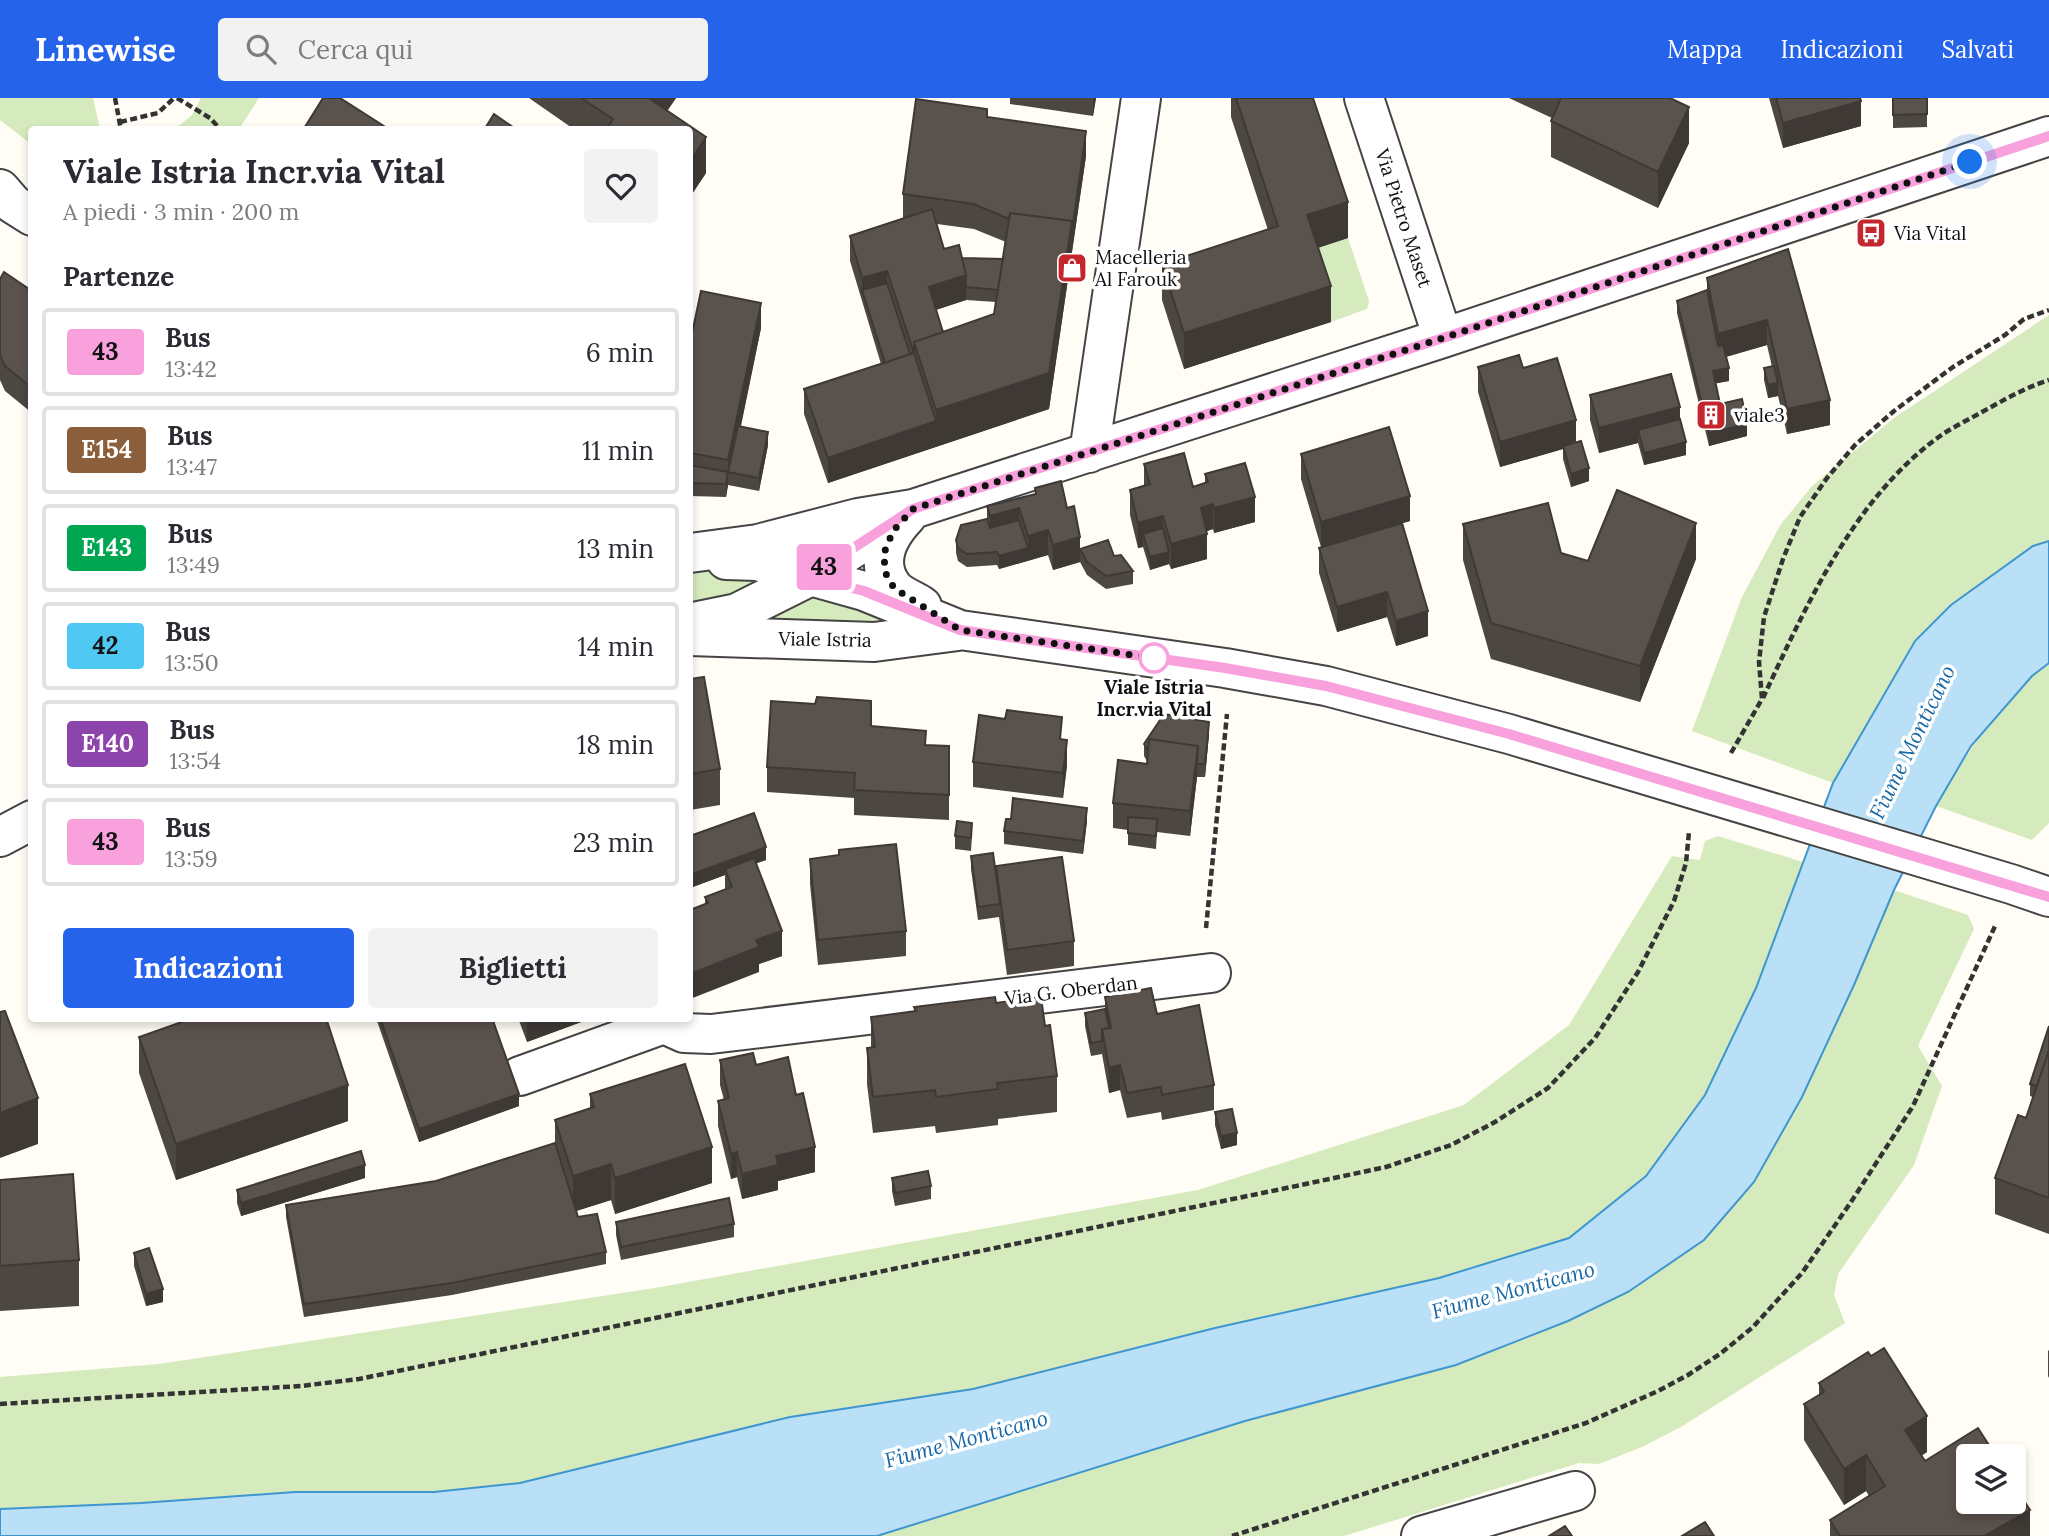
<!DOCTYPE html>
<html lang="it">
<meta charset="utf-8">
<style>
:root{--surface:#fff;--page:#f2f2f3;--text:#2b2b33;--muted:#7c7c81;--line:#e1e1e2;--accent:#2563eb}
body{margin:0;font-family:Lora,serif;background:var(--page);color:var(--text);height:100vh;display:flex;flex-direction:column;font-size:26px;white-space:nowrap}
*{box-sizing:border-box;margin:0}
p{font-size:23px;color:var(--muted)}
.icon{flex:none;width:38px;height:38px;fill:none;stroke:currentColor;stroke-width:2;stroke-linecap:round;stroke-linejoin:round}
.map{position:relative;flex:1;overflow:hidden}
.sheet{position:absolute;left:28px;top:28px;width:665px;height:896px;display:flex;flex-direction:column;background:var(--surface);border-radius:7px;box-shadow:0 4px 10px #0003}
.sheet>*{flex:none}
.badge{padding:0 14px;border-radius:5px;font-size:24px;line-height:46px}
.buttons{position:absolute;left:1956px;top:1346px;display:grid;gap:14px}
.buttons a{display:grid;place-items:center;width:70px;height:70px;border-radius:7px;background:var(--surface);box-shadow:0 4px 10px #0003;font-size:35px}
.you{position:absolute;width:35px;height:35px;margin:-18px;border:5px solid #fff;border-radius:50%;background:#1a73e8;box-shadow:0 0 0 10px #1a73e833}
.map>.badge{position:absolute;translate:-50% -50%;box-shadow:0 0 0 4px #fff}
h2{padding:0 35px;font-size:26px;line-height:63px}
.round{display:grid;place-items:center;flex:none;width:74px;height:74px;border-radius:7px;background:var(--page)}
.head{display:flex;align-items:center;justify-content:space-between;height:119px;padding:0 35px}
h1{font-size:33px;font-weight:700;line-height:52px}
.action{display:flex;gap:14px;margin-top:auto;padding:14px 35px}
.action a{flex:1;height:80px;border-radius:7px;background:var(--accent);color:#fff;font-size:28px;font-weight:700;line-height:80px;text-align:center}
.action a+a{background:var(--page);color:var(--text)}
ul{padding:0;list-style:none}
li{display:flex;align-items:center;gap:21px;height:88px;margin:0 14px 10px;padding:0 21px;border:4px solid var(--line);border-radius:7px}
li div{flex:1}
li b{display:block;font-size:26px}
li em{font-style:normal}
li .badge{min-width:77px;font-weight:700;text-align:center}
header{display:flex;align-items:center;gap:42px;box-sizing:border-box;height:98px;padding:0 35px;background:var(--accent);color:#fff}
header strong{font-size:33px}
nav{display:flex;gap:38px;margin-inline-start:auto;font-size:24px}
.search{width:490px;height:63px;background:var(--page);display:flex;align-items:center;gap:18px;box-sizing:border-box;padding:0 24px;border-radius:7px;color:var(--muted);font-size:26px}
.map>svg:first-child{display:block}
</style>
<header>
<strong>Linewise</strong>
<div class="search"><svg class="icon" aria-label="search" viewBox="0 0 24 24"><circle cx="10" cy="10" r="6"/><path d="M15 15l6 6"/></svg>Cerca qui</div>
<nav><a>Mappa</a><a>Indicazioni</a><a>Salvati</a></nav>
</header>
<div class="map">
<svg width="2049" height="1438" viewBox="0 0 2049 1438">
<rect width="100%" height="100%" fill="#fffdf5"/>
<!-- green -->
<path fill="#d5ebbd" d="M0 0H93L100 31 32 32 31 46 0 22Z
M201 0H259L239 31H175L192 17Z
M1348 140 1369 203 1367 211 1331 224 1307 153Z
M2049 217V443L2033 448 1951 507 1915 543 1833 685 1692 633 1742 499 1781 426 1812 388 1894 320Z
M712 470 770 484 718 502 690 504V474Z
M815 493 896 516 894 528 771 524 775 519Z
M2049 565V725L2032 742 1936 708C1966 656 2000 602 2049 565Z
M1718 738 1803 764 1756 890 1705 997 1646 1078 1569 1140 1440 1180 1215 1230 973 1291 790 1319 520 1385 434 1394H295L141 1405 0 1411V1279L159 1266 655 1190 1198 1092 1464 1007 1569 927 1672 758 1700 762 1705 743Z
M1894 792 1968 817 1974 831 1918 948 1942 988 1914 1067 1838 1176 1834 1197 1845 1225 1681 1329 1642 1349 1599 1366 1579 1365 1344 1438H877L1245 1323 1456 1267 1568 1223 1628 1194 1802 999 1854 887Z"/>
<!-- water -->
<path fill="#b9e0f7" stroke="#3f96cf" stroke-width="2" d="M2049 443V565L2032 578 1971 648 1936 708 1894 792 1854 887 1802 999 1754 1084 1704 1142 1628 1194 1568 1223 1456 1267 1245 1323 877 1438H0V1411L141 1405 295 1394H434L520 1385 790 1319 973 1291 1215 1230 1439 1180 1569 1140 1646 1078 1705 997 1756 890 1833 685 1915 543 1951 507 2033 448Z"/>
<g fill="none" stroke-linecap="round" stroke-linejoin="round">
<!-- minor casing -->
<g stroke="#444" stroke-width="42">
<path id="minor" d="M1364 0 1443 240
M0 91 13 106 32 118
M1089 355 1141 0
M907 418C889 437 873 464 893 489 899 497 913 502 922 508
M690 455 758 446 858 420 913 411 1443 240 2049 38
M726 462 757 463 864 493 960 532 1225 570 1326 588 1509 636 2011 786 2049 799
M693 524 737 515 809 479 900 420
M690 538 874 544 958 533
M0 739 32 722
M664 926 684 935 711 936 1211 875
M520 978 664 926 662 920
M1421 1438 1575 1393"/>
</g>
<!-- path -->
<path stroke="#333" stroke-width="4.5" stroke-dasharray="7 3.5" stroke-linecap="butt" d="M115 0 121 32
M177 0 210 20 221 32
M120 24 158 15 174 0
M1763 600C1807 506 1854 400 1940 338 1953 329 1968 322 1982 314 2004 302 2024 290 2049 282
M1731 655 1762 601 1759 564 1764 519 1783 461 1800 419 1827 380 1855 347 1894 313 1953 269 2005 237 2024 221 2049 212
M1206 830 1227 616
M0 1306 301 1288 359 1281 1301 1087 1386 1069 1451 1047 1495 1024 1548 990 1595 940 1638 874 1674 803 1686 765 1689 734
M1232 1438 1586 1325 1658 1293 1688 1277 1720 1256 1753 1229 1802 1175 1851 1104 1913 1008 1996 826"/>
<!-- minor -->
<use href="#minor" stroke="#fff" stroke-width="38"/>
</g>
<!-- wall -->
<path fill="#4d4742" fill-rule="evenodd" d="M529 0H676L667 13 706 39V75L690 99V32H575Z
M1010 0H1096L1093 18 1010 6Z
M1231 0H1313L1348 140 1318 150 1331 224 1184 271 1162 202V166L1268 132 1231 19Z
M1509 0H1670L1689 45 1658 110 1551 59V23L1552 20Z
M1769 0H1860L1861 28 1783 50Z
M1893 0H1927V29L1893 30Z
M987 19 1086 58 1049 311 828 385 804 316V291L881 266 850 163V138L903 120V96ZM937 126 974 131 1006 144 1003 161 962 160 944 151ZM966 202 996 204 994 216 943 234 936 212Z
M1788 151 1830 327 1787 336 1778 298 1768 300 1764 282V270L1772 269 1767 247 1726 259 1729 283 1716 285 1720 306 1747 338 1709 348 1677 215V203L1707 192V180Z
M0 181 32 193V315L5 293 0 282Z
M761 230 741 328 768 347 759 393 728 387 726 399 690 398V245Z
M1478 269 1523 270 1576 344 1589 383 1571 389 1563 361V351L1500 369 1478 294Z
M1590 297 1680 321 1686 357 1644 367 1638 345 1599 355 1590 322Z
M1301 356 1410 423 1402 425 1428 538 1396 548 1387 519 1337 534 1319 475V450L1321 449 1301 381Z
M1144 366 1193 389 1205 385V376L1255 424 1214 435 1213 431 1207 433V461L1171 471 1169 466 1150 472 1143 449 1138 450 1130 417V392L1144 387Z
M1035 390 1067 410 1080 451 1114 458 1133 473V486L1106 491 1087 477 1080 464 1053 472 1048 457 999 471 997 467 967 469 958 463 956 455V442L987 421V408L1035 396Z
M1463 426 1588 463 1696 461 1640 604 1491 561 1463 462Z
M690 581 720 671V707L690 712Z
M1005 621 1062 641 1067 667 1063 700 973 689V664Z
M871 628 926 647 949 648V722L854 717V700L767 694V669Z
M1209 636 1205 679H1197L1190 738 1157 734 1156 751 1128 747V732L1113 730V705L1147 666V663L1144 658V646Z
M1011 721 1087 723 1083 756 1004 746V733Z
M690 738 766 762 756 765 782 858 759 866V874L705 806V799L725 791V777L690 790Z
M955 738H972L971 753 955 751Z
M839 752 906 833V858L818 867 810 786V761L839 757Z
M971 758 996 777V768L1074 843V868L1007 877 999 819 978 822 971 771Z
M1105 899 1157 916 1214 987V1012L1162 1022 1161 1014 1127 1020 1120 992 1109 995 1102 956 1091 958 1085 928V915L1105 911Z
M996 905 1045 928 1057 978V1014L998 1021V1027L936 1035 935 1028 873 1035 867 986V950H871V919L914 914V909Z
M376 920H492L519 1008 419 1044Z
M518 920H592L527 944Z
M2049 928V1136L1995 1116V1080L2026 1020 2033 999 2030 998V986Z
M139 939 348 1023 176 1082 139 975Z
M720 962 756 967 796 997 815 1074 778 1083V1092L742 1101 737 1079 731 1081 718 1028V1003L724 1002 720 987Z
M590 996 712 1085 615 1116 611 1102 576 1113 578 1119 606 1154V1166L452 1197 304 1219 286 1119V1107L436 1083 555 1045V1022L590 1010Z
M1215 1014 1237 1047 1221 1051 1215 1027Z
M365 1080 241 1118 237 1105V1092Z
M892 1080 931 1088V1101L895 1108 892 1093Z
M0 1082 79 1162V1208L0 1213Z
M616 1124 734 1126V1139L621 1162 616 1137Z
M134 1155 163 1204 146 1208 134 1168Z
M2049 1252V1280L2048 1278V1253Z
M1819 1285 1927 1354 1921 1358 1925 1363 2030 1438H1830V1422L1869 1398 1866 1393 1844 1407 1804 1342V1306L1819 1297Z"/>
<!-- shaded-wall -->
<path fill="#3f3936" d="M651 0H676L654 32 650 1Z
M1093 0H1096L1093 18Z
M1861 3V28L1783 50V25Z
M1689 9V45L1658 110V74Z
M1086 33V58L1049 311 828 385V360L936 323V312L1049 275Z
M706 39V75L690 99V63Z
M1348 104V140L1307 153V117Z
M887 173V198L862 192V180Z
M966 177V202L929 214V189Z
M1331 188V224L1184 271V235Z
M761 205V230L731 374H728V362Z
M1767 222V247L1718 261V236Z
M1729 270V283L1713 286V273Z
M1778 285V298L1768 300V287Z
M1830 302V327L1787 336V311Z
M1680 309V334L1638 332V345L1599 355V330Z
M1576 322V347L1563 348V351L1500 369V344Z
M1747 326V338L1709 348V335Z
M768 334V347L759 393V380Z
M1686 344V357L1644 367V355Z
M1589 370V383L1571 389V376Z
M728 374V387L726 399V386Z
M1410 398V423L1321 449V424Z
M1255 399V424L1214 435V410Z
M1213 406V431L1201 435V410Z
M1019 410V435L990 443V418Z
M1163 418V443L1143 436V449L1138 450V425Z
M1696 425V461L1640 604V568Z
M1048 432V457L999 471V458L1028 450V438Z
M1207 436V461L1171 471V446Z
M1080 439V464L1053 472V447Z
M1169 454V466L1150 472V459Z
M1387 494V519L1337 534V509Z
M1428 513V538L1396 548V523Z
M1209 624V636L1205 679V666Z
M1067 642V667L1063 700V675Z
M1198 648 1197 679 1190 738V713Z
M1087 710V723L1083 756V743Z
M766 749V762L727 776 725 771V777L690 790V777Z
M782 833V858L759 866V874L690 901V876L756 842Z
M527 920H592L527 944Z
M1120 967V992L1109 995V970Z
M348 987V1023L176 1082V1046Z
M519 996V1008L419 1044V1031Z
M38 1000V1046L0 1060V1015Z
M1237 1035V1047L1221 1051V1038Z
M712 1049V1085L615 1116V1080Z
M815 1049V1074L778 1083V1092L742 1101V1076L776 1058Z
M737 1054V1079L731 1081V1056Z
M611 1066V1102L573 1114V1078Z
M365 1067V1080L241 1118V1105Z
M163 1191V1204L146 1208V1196Z
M1927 1318V1354L1905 1368V1332Z
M1866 1357V1393L1844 1407V1371Z
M2030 1412V1438H1984Z"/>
<!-- building -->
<path fill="#5a524d" stroke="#3f3936" stroke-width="2" d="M323 0H340L390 32H303Z
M581 0H651L650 1 706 39 690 63V32H606L613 21Z
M1236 0H1313L1348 104 1307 117 1331 188 1184 235 1162 166 1278 128Z
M1561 0H1670L1689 9 1658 74 1551 23Z
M1776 0H1860L1861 3 1783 25Z
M1893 0H1927V16L1893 17Z
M916 1 987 11V19L1086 33 1072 134V123L1010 115 1009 121 974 106 903 96Z
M494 16 517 32H484Z
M932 111 944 151 959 147 966 177 929 189 943 234 914 244V255L887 173 862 180 850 138Z
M1010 115 1072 123 1049 275 936 312 914 244 994 216Z
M1788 151 1830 302 1787 311 1767 222 1718 236 1707 180Z
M962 160 1003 161 998 192 966 189V177Z
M4 174 32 193V290L5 268 0 257V181Z
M887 185 910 256 885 265 862 192Z
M1707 192 1718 248 1723 247 1729 270 1713 273 1720 306 1742 301 1747 326 1709 335 1677 203Z
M701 193 761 205 728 362 690 355V245Z
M914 255 936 323 828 360 804 291Z
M1519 257 1523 270 1557 260 1576 322 1500 344 1478 269Z
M1774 268 1778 285 1768 287 1764 270Z
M1671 276 1680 309 1599 330 1590 297Z
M1680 321 1686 344 1644 355 1638 332Z
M738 328 768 334 759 380 728 374Z
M1389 329 1410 398 1321 424 1301 356Z
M1581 343 1589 370 1571 376 1563 348Z
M1184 355 1193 389 1208 384 1205 376 1245 365 1255 399 1214 410 1213 406 1201 410 1207 436 1171 446 1163 418 1138 425 1130 392 1150 386 1144 366Z
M690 367 728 374 726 386 690 385Z
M1061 383 1067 410 1074 408 1080 439 1053 447 1048 432 1028 438 1019 410 990 418 987 408 1036 396 1035 390Z
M1617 392 1696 425 1640 568 1491 525 1463 426 1548 405 1561 455 1588 463Z
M987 421 990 430 1019 422 1028 450 999 458 997 454 967 456 958 450 956 442 961 427Z
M1402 425 1428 513 1396 523 1387 494 1337 509 1319 450Z
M1163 430 1169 454 1150 459 1143 436Z
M1108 442 1114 458 1121 457 1133 473 1106 478 1087 464 1080 451Z
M704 579 720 671 690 676V581Z
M817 599 871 603V628L926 633 925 647 949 648V697L854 692 855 675 767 669 771 603 815 606Z
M1007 612 1062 619 1060 641 1067 642 1063 675 973 664 979 617 1005 621Z
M1164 616 1209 624 1205 666H1197L1198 648 1149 641 1148 652 1144 646Z
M1149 641 1198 648 1190 713 1113 705 1118 662 1147 666Z
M1013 700 1087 710 1083 743 1004 733 1006 721H1011Z
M754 715 766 749 690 777V738Z
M1128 719 1157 721 1156 738 1128 735Z
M957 723 972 725 971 740 955 738Z
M896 746 906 833 818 842 810 761 839 757V752Z
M993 755 1000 806 978 809 971 758Z
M1062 759 1074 843 1007 852 996 768Z
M754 760 782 833 756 842 759 849 690 876V812L708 805 705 799 732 789 725 771Z
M1151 890 1157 916 1199 907 1214 987 1162 997 1161 989 1127 995 1120 967 1109 970 1102 931 1111 930 1105 899Z
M995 899 996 905 1041 899 1045 928 1050 927 1057 978 997 985 998 991 936 999 935 992 873 999 867 950 875 949 871 919 916 913 914 909Z
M1105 911 1109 930 1102 931V943L1091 945 1085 915Z
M5 913 38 1000 0 1015V914Z
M193 920H326L348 987 176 1046 139 939Z
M380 920H492L519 996 419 1031Z
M2049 928V952L2037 988 2030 986Z
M2049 952V1100L1995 1080 2018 1017 2026 1020Z
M753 955 756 967 788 959 796 997 803 995 815 1049 776 1058 778 1067 742 1076 737 1054 731 1056 718 1003 729 1000 720 962Z
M685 966 712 1049 615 1080 611 1066 573 1078 555 1022 594 1009 590 996Z
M1232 1011 1237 1035 1221 1038 1215 1014Z
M555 1045 578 1119 597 1116 606 1154 452 1185 304 1206 286 1107 436 1083Z
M361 1053 365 1067 241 1105 237 1092Z
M928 1073 931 1088 895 1095 892 1080Z
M73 1076 79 1162 0 1168V1082Z
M729 1100 734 1126 621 1149 616 1124Z
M149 1150 163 1191 146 1196 134 1155Z
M1884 1250 1927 1318 1905 1332 1925 1363 1978 1330 1996 1358H1969V1404H2014V1388L2030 1412 1984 1438H1840L1830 1422 1885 1388 1866 1357 1844 1371 1804 1306 1824 1294 1819 1285 1868 1254 1871 1258Z
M1705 1424 1714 1438H1682Z
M1565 1428 1572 1438H1549Z"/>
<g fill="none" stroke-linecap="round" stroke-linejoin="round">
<!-- line casing -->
<g stroke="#fff" stroke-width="16">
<path id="line" d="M2049 38 1443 240 913 411 809 479 864 493 960 532 1225 570 1326 588 1509 636 2049 799"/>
</g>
<!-- line -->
<use href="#line" stroke="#f8a1dd" stroke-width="10"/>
<!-- walk -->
<path stroke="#111" stroke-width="7" stroke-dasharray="0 12.6" d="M1154 560 960 532 894 490 885 474 884 455 893 433 913 411 1443 240 1970 64"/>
</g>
<!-- icons -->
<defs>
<g id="bus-square" transform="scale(1.575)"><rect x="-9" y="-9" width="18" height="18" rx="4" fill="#c4262e" stroke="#fff"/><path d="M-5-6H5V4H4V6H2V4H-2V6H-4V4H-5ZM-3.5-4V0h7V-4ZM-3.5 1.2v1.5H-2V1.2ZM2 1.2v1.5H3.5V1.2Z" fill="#fff"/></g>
<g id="shop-square" transform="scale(1.575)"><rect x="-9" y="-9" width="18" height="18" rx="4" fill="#c4262e" stroke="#fff"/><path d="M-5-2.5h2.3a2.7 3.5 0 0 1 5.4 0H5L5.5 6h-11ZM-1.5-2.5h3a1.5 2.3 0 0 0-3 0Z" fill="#fff"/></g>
<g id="building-square" transform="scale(1.575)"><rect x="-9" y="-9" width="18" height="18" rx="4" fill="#c4262e" stroke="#fff"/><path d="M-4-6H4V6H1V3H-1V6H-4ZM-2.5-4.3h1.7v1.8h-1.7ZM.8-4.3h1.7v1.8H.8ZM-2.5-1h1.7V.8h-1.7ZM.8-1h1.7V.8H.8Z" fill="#fff"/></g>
</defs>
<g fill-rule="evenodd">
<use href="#bus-square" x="1871" y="135"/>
<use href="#shop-square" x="1072" y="170"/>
<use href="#building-square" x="1711" y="317"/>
</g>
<!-- markers -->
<circle fill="#fff" stroke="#f8a1dd" stroke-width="3.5" cx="1154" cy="560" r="14"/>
<g text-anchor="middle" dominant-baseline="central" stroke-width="7" stroke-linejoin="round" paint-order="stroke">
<!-- street labels -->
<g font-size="19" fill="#111" stroke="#fff">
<text transform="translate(1404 120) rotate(72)">Via Pietro Maset</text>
<text transform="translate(825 541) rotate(1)">Viale Istria</text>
<text transform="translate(1071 892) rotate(-7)">Via G. Oberdan</text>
</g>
<!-- poi labels -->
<g font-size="19" fill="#111" stroke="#fff" text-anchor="start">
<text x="1894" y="135">Via Vital</text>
<text x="1095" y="159">Macelleria<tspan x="1095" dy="22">Al Farouk</tspan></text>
<text x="1734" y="317">viale3</text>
</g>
<!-- stop labels -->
<g font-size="19" font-weight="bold" fill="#111" stroke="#fff">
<text x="1154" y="589">Viale Istria<tspan x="1154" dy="22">Incr.via Vital</tspan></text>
</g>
<!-- water labels -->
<g font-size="21" font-style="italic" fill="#1768a6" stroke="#fff">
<text transform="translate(1912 644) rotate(-64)">Fiume Monticano</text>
<text transform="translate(1513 1192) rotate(-15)">Fiume Monticano</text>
<text transform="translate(966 1341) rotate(-15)">Fiume Monticano</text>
</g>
</g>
</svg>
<div class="buttons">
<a><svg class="icon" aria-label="layers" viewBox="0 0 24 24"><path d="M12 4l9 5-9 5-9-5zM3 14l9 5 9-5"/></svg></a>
</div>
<div class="you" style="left:1970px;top:64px"></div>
<b class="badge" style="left:824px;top:469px;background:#f8a1dd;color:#111">43</b>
<section class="sheet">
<div class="head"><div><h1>Viale Istria Incr.via Vital</h1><p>A piedi · 3 min · 200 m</p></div><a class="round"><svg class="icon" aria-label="heart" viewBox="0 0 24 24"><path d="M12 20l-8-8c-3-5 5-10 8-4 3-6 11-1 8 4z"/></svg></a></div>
<h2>Partenze</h2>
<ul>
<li><span class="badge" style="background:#f8a1dd;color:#111">43</span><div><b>Bus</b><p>13:42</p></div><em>6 min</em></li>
<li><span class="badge" style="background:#8b5e3c;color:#fff">E154</span><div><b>Bus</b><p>13:47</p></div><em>11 min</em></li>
<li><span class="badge" style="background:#00a651;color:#fff">E143</span><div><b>Bus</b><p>13:49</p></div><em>13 min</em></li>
<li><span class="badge" style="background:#50c8f4;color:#111">42</span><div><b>Bus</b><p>13:50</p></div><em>14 min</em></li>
<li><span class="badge" style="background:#8e44ad;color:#fff">E140</span><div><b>Bus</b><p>13:54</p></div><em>18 min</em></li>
<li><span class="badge" style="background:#f8a1dd;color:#111">43</span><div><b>Bus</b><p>13:59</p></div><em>23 min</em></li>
</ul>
<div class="action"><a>Indicazioni</a><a>Biglietti</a></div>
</section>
</div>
